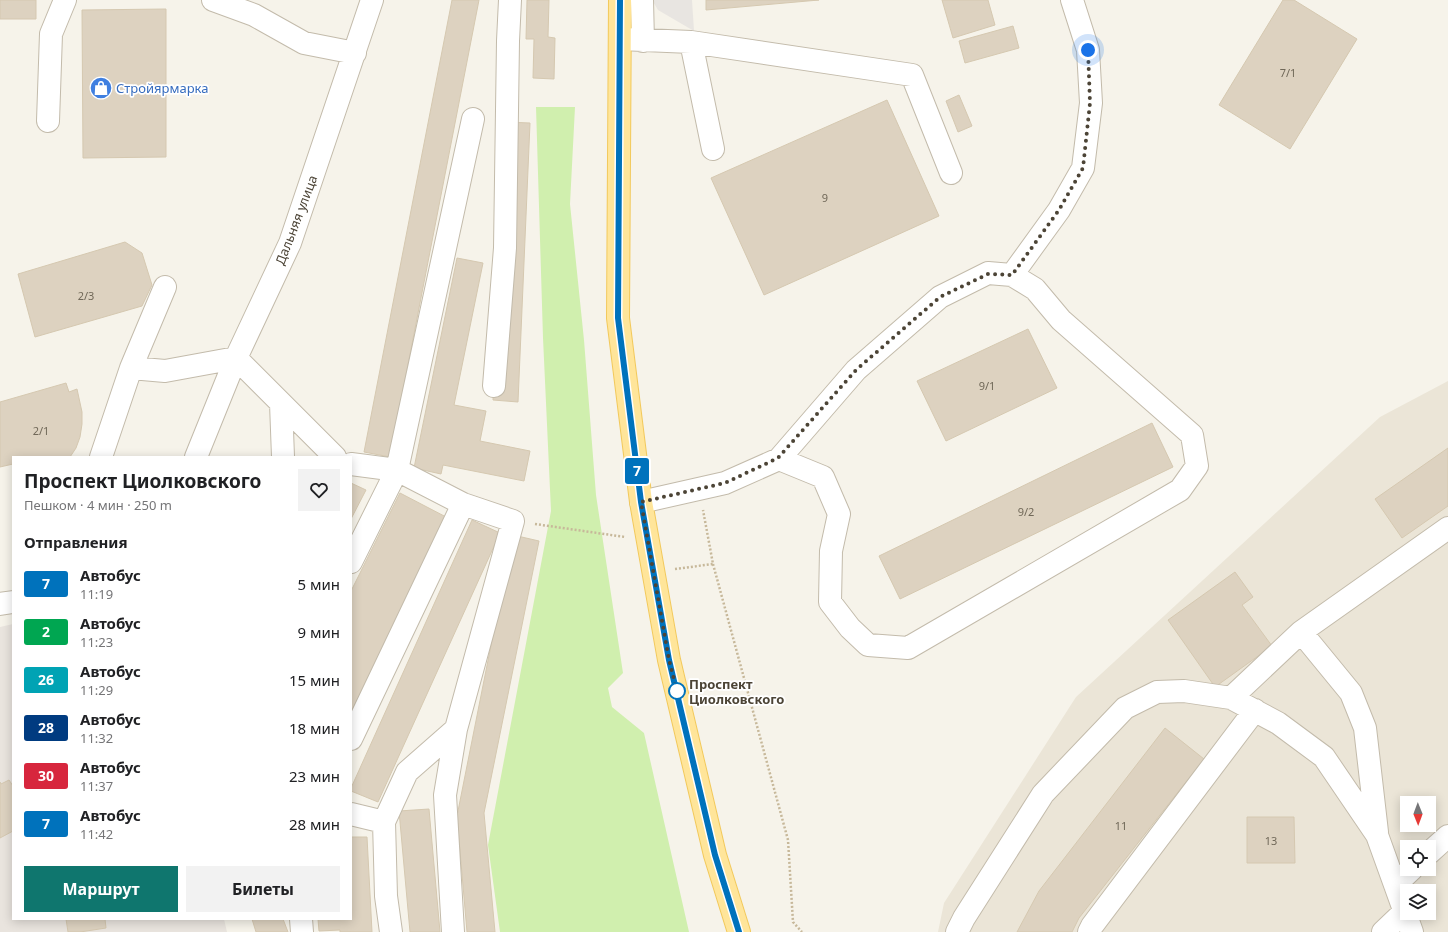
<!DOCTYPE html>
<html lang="ru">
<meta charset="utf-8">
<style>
:root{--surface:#fff;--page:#f2f2f2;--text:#202124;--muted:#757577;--accent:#0f766e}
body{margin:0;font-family:"Noto Sans",sans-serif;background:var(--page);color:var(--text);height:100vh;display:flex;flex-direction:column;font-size:15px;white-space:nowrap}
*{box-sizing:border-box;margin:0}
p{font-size:13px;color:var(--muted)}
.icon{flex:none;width:22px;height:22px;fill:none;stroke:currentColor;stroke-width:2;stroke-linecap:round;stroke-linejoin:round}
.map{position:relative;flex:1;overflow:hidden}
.sheet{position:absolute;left:12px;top:456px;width:340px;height:464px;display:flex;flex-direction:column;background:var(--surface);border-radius:0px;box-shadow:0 2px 10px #0003}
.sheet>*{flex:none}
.badge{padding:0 8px;border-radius:3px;font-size:14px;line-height:26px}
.needle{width:26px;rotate:179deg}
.fabs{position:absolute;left:1400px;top:796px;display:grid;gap:8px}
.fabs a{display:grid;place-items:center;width:36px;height:36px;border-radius:0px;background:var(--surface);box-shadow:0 2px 10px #0003;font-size:20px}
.you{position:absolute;width:20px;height:20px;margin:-10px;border:3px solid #fff;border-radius:50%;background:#1a73e8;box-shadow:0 0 0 6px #1a73e833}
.map>.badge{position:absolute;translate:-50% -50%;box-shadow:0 0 0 2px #fff}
h2{padding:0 12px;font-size:15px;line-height:36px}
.round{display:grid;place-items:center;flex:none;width:42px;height:42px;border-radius:0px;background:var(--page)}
.headline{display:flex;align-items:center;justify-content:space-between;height:68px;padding:0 12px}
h1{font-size:19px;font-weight:700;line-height:30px}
.button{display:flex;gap:8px;margin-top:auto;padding:8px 12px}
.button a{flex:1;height:46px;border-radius:0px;background:var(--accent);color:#fff;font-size:16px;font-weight:700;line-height:46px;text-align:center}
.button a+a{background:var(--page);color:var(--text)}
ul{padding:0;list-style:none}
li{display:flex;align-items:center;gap:12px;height:48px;padding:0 12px}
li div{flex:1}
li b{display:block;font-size:15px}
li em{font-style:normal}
li .badge{min-width:44px;font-weight:700;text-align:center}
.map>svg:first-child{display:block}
</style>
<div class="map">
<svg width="1448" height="932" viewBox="0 0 1448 932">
<rect width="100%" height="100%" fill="#f6f3ea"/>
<!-- residential -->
<path fill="#ebe5d7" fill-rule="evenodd" d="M1448 381V932H938L944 903 1076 697 1380 417ZM1407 803H1429V825H1407ZM1407 847H1429V869H1407ZM1407 891H1429V913H1407Z"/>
<!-- industrial -->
<path fill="#e9e4de" d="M13 624V919H224L227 932H0V627Z"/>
<!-- green -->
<path fill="#d0efae" d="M536 107H575L570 204 584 340 596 495 623 673 608 688 612 707 644 733 689 932H500L488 845 551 511 543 338Z"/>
<!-- parking -->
<path fill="#e8e5e1" d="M652 0H692L694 31 658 10Z"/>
<!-- building -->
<path fill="#ddd2c0" stroke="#d5c8b0" d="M0 0H36V19H0Z
M452 0H479L390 457 364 452Z
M527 0H549L548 37 555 38 554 79 533 78 534 39H526Z
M706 0H819L706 10Z
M942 0H988L995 25 953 38Z
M1283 0H1294L1357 39 1290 149 1219 105Z
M166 9V157L83 158 82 10Z
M1013 26 1019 48 965 63 959 41Z
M959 95 972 126 958 132 946 101Z
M887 100 939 216 764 295 711 178Z
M505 122 530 123 518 402 493 400Z
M125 242 142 253 152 285 142 306 35 337 18 274Z
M457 258 483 263 454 405 486 411 480 441 530 451 524 481 443 465 441 474 414 468Z
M1028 329 1057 388 946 441 917 381Z
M66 383 69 392 77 389 82 412V424L80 437 76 448 70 457H13V464L0 467V402Z
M1152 423 1173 467 900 599 879 556Z
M1448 448V506L1402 538 1375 499Z
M351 483 366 490 351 519Z
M400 493 448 518 351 713V591Z
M472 520 500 533 378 802 351 791V788Z
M513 535 539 541 484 813 495 932H467L457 816Z
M1235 572 1253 597 1242 605 1272 646 1215 687 1168 620Z
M1165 728 1204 759 1079 918 1072 932H1017L1039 891Z
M9 780 13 786V831L0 838V782L1 784Z
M429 809 440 932H410L399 811Z
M1247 817H1294L1295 863H1247Z
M351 837H367L372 932H340V930L319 931 318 919H351Z
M66 919H105L106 928 80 932H68Z
M252 919H283L288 932H256Z"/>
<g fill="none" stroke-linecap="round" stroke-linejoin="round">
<!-- minor casing -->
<g stroke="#c3bbab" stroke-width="24">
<path id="minor" d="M213 0 254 15 304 43 355 53
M642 0 643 41
M620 39 691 42 713 149
M691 42 912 75 951 173
M48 121 51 34 65 0
M1012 275 1059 210 1083 168 1091 103 1088 50 1072 0
M131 368 165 287
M494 386 505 248 508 41 510 0
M281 403 283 457
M101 457 131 368 165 371 236 358 335 457
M196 457 236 358 290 243 372 0
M351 464 397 470 463 504 513 521 456 729 445 795 453 932
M641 502 725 483 779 459 823 477 839 514 831 551 830 602 850 628 868 645 908 648 1180 490 1197 466 1192 435 1061 320 1035 289 1012 275 988 273 940 297 856 370 779 459
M351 562 397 470 473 119
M0 604 13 602
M1301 632 1351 693 1365 728 1377 832
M1231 698 1301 632 1448 528
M351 739 463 504
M351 814 384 822
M1429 853 1448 836
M1395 885 1412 869
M301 919 302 932
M391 932 386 896 384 822 407 772 456 729
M957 932 964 918 1043 794 1125 708 1157 692 1184 691 1231 698 1278 723 1324 757 1377 835 1412 932
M1089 932 1092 926 1255 710
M1383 932 1404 912"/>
</g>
<!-- major casing -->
<g stroke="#f2c95c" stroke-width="24">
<path id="major" d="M620 0 618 318 641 502 669 660 715 855 739 932"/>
</g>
<!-- path -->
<path stroke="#c7b89a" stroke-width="2.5" stroke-dasharray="2 2" stroke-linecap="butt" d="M535 524 625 537
M713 564 788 840 793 922 802 932
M675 569 713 564 703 510"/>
<!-- minor -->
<use href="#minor" stroke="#fff" stroke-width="22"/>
<!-- major -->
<use href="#major" stroke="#ffe59a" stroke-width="22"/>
</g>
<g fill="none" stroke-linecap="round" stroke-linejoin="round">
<!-- line casing -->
<g stroke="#fff" stroke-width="9">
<path id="line" d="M620 0 618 318 641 502 669 660 715 855 739 932"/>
</g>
<!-- line -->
<use href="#line" stroke="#0072bc" stroke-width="6"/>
<!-- walk -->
<path stroke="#4c4436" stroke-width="4" stroke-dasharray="0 7.2" d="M677 691 669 660 641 502 725 483 778 458 856 370 940 297 988 274 1012 275 1059 210 1083 168 1090 103 1088 50"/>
</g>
<!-- icons -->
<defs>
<g id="shop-disc" transform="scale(1.15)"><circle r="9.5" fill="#3f7fe0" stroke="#fff"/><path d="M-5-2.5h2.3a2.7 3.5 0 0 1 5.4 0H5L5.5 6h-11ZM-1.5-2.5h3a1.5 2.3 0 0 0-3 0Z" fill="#fff"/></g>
</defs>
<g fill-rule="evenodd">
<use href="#shop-disc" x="101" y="88"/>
</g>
<!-- markers -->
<circle fill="#fff" stroke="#0072bc" stroke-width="2" cx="677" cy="691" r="8"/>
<g text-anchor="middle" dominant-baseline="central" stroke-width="3.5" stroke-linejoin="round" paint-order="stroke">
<!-- number labels -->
<g font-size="11" fill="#706858">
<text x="1288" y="72">7/1</text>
<text x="825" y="197">9</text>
<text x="86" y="295">2/3</text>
<text x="987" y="385">9/1</text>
<text x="41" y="430">2/1</text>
<text x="1026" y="511">9/2</text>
<text x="1121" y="825">11</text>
<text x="1271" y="840">13</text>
</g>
<!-- shop labels -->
<g font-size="13" fill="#366cbe" stroke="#fff" text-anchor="start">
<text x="116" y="88">Стройярмарка</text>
</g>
<!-- street labels -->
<g font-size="13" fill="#4c4436" stroke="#fff">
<text transform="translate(296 220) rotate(-69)">Дальняя улица</text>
</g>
<!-- stop labels -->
<g font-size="13" font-weight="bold" fill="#4c4436" stroke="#fff" text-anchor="start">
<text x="689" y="684">Проспект<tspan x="689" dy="15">Циолковского</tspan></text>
</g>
</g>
</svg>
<div class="fabs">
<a><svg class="needle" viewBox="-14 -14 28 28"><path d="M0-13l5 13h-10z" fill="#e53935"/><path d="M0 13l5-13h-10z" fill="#757577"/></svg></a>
<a><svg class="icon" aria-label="locate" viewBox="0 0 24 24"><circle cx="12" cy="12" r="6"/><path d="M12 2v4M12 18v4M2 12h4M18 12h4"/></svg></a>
<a><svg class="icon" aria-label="layers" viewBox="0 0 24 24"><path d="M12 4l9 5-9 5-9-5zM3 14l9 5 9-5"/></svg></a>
</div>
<div class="you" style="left:1088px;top:50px"></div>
<b class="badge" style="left:637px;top:471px;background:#0072bc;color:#fff">7</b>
<section class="sheet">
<div class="headline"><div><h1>Проспект Циолковского</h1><p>Пешком · 4 мин · 250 m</p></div><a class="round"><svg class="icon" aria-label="heart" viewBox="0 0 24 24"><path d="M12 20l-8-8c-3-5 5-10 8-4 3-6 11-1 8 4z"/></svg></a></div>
<h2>Отправления</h2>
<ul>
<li><span class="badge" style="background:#0072bc;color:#fff">7</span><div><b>Автобус</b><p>11:19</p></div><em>5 мин</em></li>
<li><span class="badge" style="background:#00a651;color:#fff">2</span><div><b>Автобус</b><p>11:23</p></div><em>9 мин</em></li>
<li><span class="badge" style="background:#00a3b4;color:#fff">26</span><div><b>Автобус</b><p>11:29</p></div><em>15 мин</em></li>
<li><span class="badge" style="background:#003b80;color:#fff">28</span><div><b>Автобус</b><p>11:32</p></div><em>18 мин</em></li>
<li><span class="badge" style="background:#d7263d;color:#fff">30</span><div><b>Автобус</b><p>11:37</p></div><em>23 мин</em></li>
<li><span class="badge" style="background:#0072bc;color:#fff">7</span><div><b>Автобус</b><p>11:42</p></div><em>28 мин</em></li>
</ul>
<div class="button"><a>Маршрут</a><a>Билеты</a></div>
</section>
</div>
